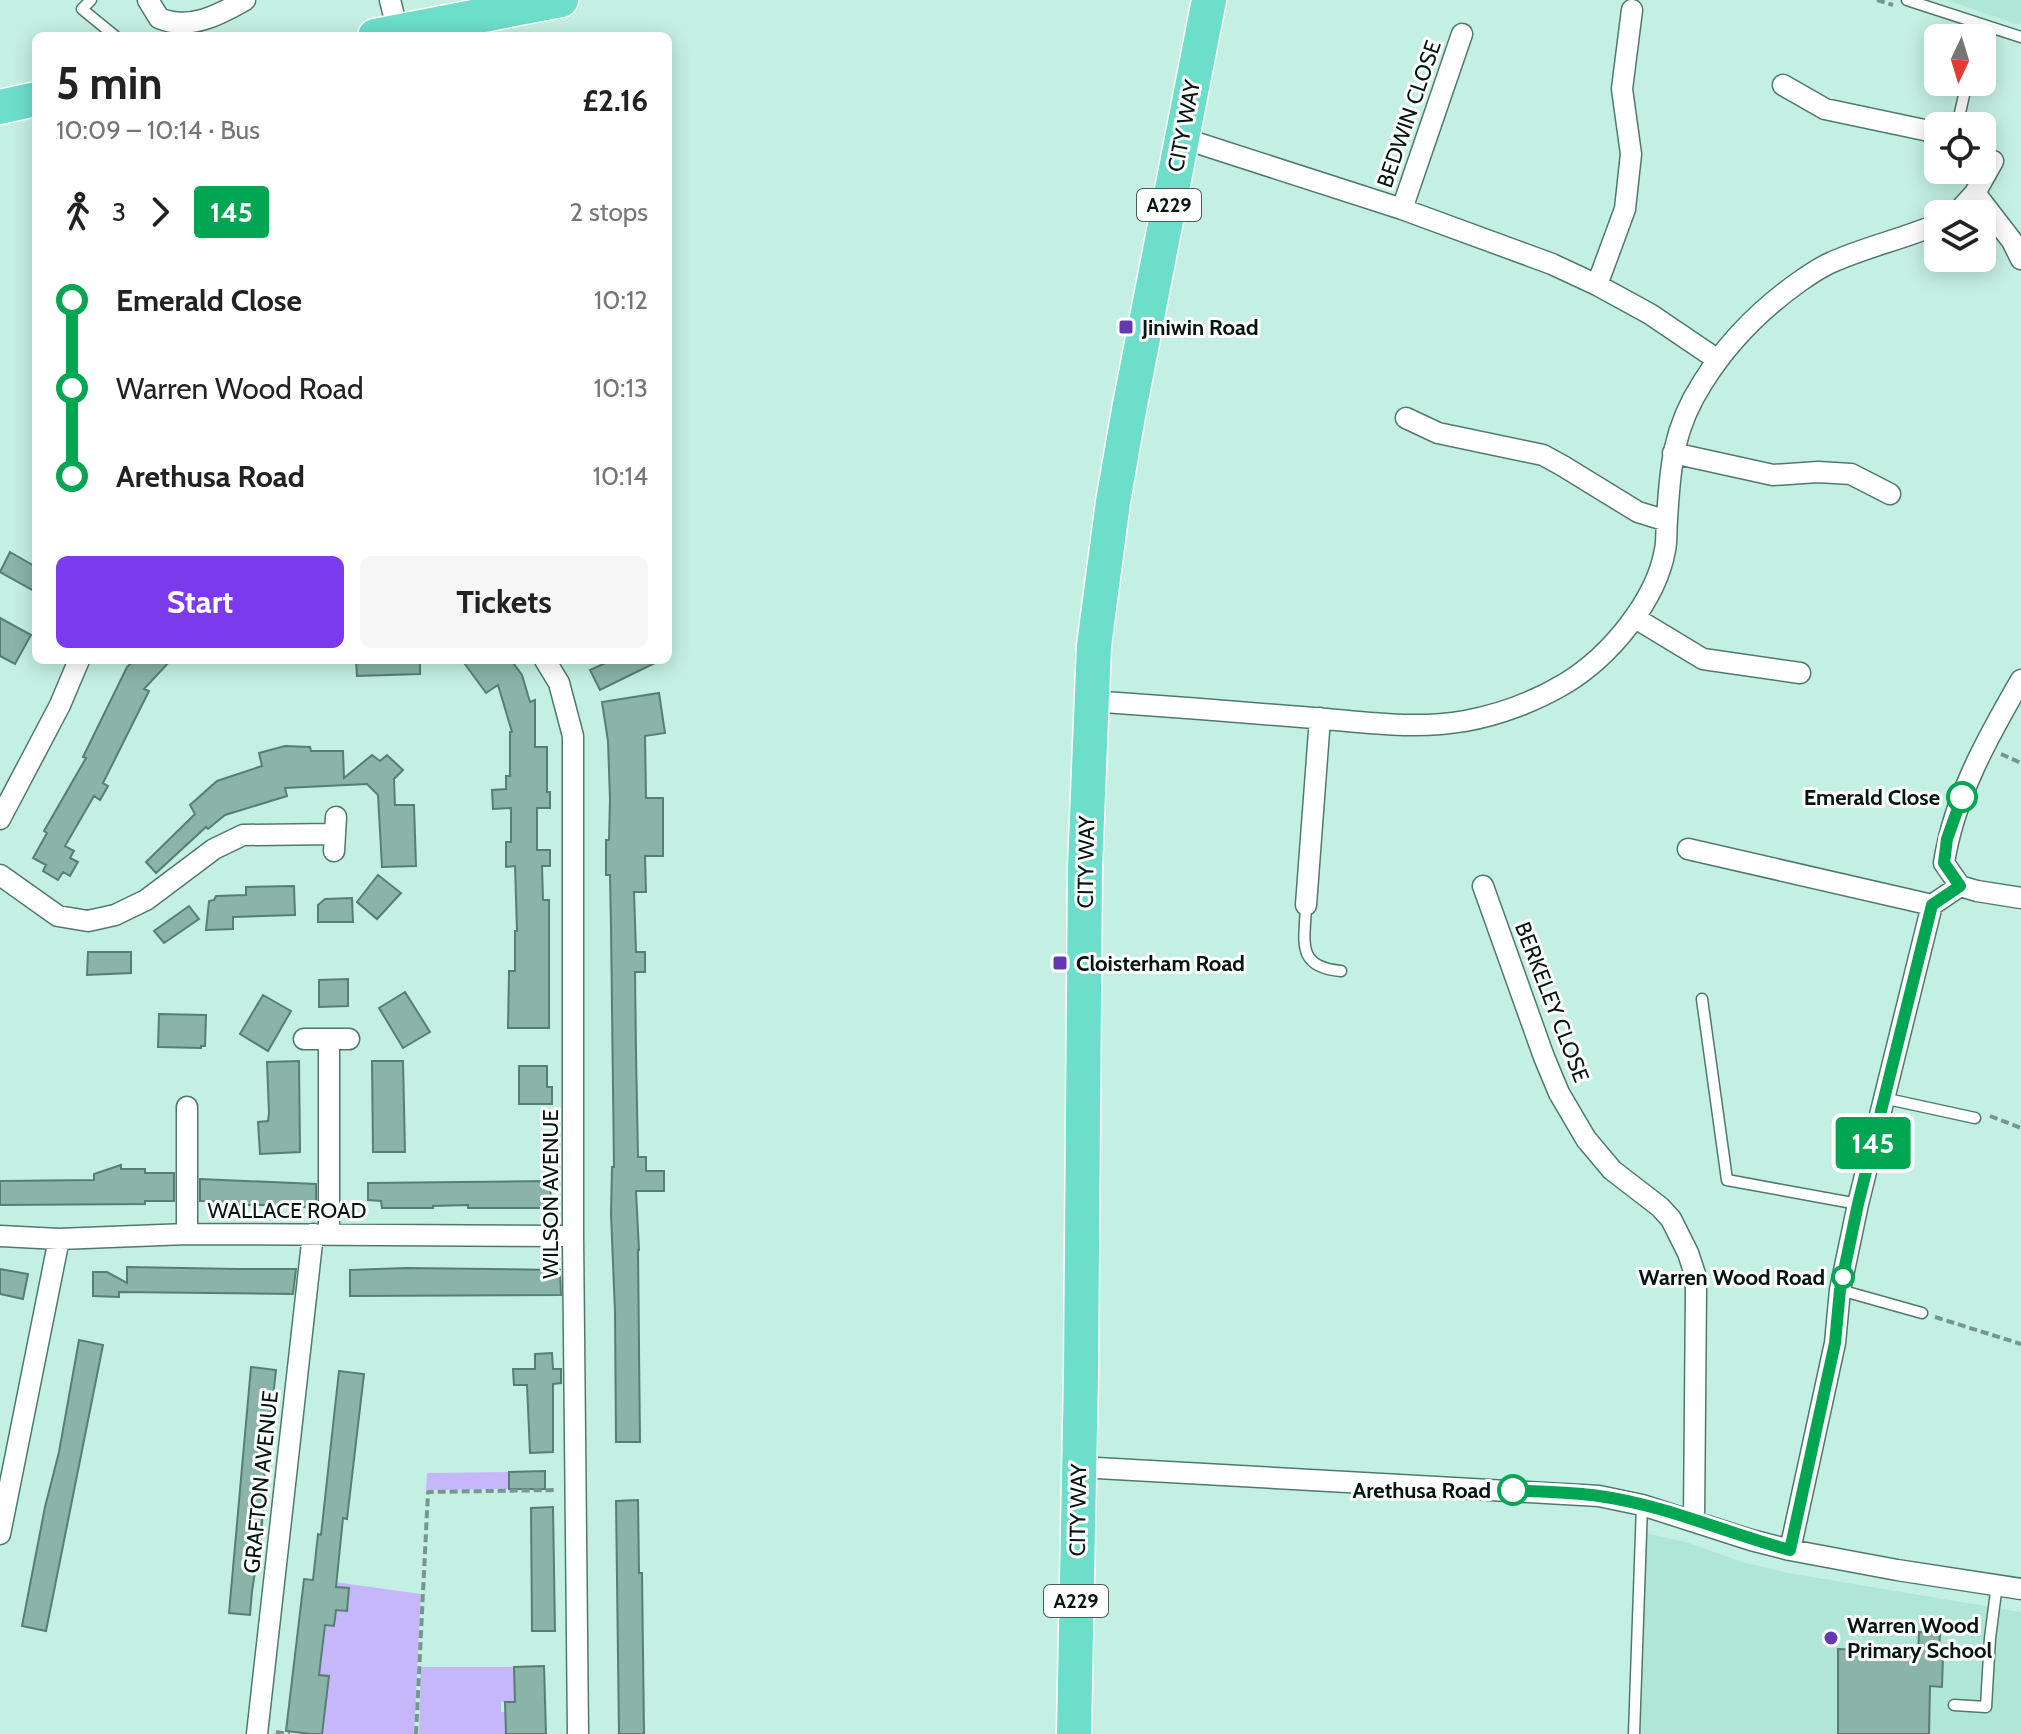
<!DOCTYPE html>
<meta charset="utf-8">
<style>
:root{--surface:#fff;--page:#f6f6f6;--text:#222;--muted:#767676;--accent:#7c3aed}
body{margin:0;font-family:Cabin,sans-serif;background:var(--page);color:var(--text);height:100vh;display:flex;flex-direction:column;font-size:30px;white-space:nowrap}
*{box-sizing:border-box;margin:0}
p{font-size:26px;color:var(--muted)}
.icon{flex:none;width:44px;height:44px;fill:none;stroke:currentColor;stroke-width:2;stroke-linecap:round;stroke-linejoin:round}
.map{position:relative;flex:1;overflow:hidden}
.sheet{position:absolute;left:32px;top:32px;width:640px;height:632px;display:flex;flex-direction:column;background:var(--surface);border-radius:12px;box-shadow:0 4px 20px #0003}
.sheet>*{flex:none}
.badge{padding:0 16px;border-radius:6px;font-size:28px;line-height:52px}
.needle{width:52px;rotate:184deg}
.fabs{position:absolute;left:1924px;top:24px;display:grid;gap:16px}
.fabs a{display:grid;place-items:center;width:72px;height:72px;border-radius:12px;background:var(--surface);box-shadow:0 4px 20px #0003;font-size:40px}
.map>.badge{position:absolute;translate:-50% -50%;box-shadow:0 0 0 4px #fff}
.legs{display:flex;align-items:center;gap:12px;height:88px;padding:0 24px;font-size:26px}
.legs p{margin-inline-start:auto}
.summary{display:flex;align-items:center;justify-content:space-between;height:136px;padding:0 24px}
h1{font-size:44px;font-weight:800;line-height:60px}
.action{display:flex;gap:16px;margin-top:auto;padding:16px 24px}
.action a{flex:1;height:92px;border-radius:12px;background:var(--accent);color:#fff;font-size:32px;font-weight:800;line-height:92px;text-align:center}
.action a+a{background:var(--page);color:var(--text)}
ul{padding:0 24px;list-style:none}
li{display:flex;align-items:center;gap:28px;height:88px;font-size:30px}
li i{display:grid;place-items:center;width:12px;height:100%;margin:0 10px;background:currentColor}
li i::after{content:'';width:20px;height:20px;margin:-10px;border:6px solid;border-radius:50%;background:var(--surface)}
li p{margin-inline-start:auto}
li:first-child i{background:linear-gradient(#0000 50%,currentColor 0)}
li:last-child i{background:linear-gradient(currentColor 50%,#0000 0)}
.map>svg:first-child{display:block}
</style>
<div class="map">
<svg width="2021" height="1734" viewBox="0 0 2021 1734">
<rect width="100%" height="100%" fill="#c4f0e3"/>
<!-- built -->
<path fill="#b0e6d6" d="M1946 0H2021V20L2019 25Z
M1642 1532 1689 1543 1745 1563 1794 1574 2021 1612V1734H1637Z"/>
<!-- green -->
<path fill="#c6b6fa" d="M509 1472V1489L426 1490 427 1473Z
M334 1582 421 1594 414 1734H322L329 1676 319 1675 325 1625 336 1610 347 1611 349 1589 333 1587Z
M421 1667H514L516 1702H501V1712H513V1718H505L506 1734H419Z"/>
<!-- building -->
<path fill="#89b4a7" stroke="#567f73" stroke-width="2" d="M10 552 36 567V592L0 572Z
M0 618 31 635 15 664 0 656Z
M134 660H171L144 689 149 691 103 783 108 786 100 800 94 796 65 846 74 851 70 858 78 862 70 876 63 872 58 880 43 871 46 865 33 858 47 833 44 831 86 758 83 757 127 667Z
M356 660H420V674L357 676Z
M462 660H511L522 675 530 702 535 700V747H547V792H550V808H537V850H550V866H542L543 900H549V1028H508L509 971H515V931H517L515 866 506 867V842H511V808L493 809 492 790 506 789V776H510V732H512L498 685 486 693Z
M612 660H661L600 690 590 670Z
M659 693 665 733 645 736 646 798H663V856H645L646 892H634L636 952H645V972H635L636 1053 638 1157H646V1171H664V1191H636L639 1250H638L640 1442H616L615 1312 611 1214 612 1167H614L611 927 610 875H606V840H609L610 799 608 741 602 702Z
M285 746 310 747 311 751H343L344 778 372 755 380 761 387 755 403 770 394 779 395 805H414L416 866 382 867 378 795 367 784 285 788 287 796 225 815 208 829 206 827 156 873 146 862 195 814 190 805 217 781 262 766 259 753Z
M378 875 401 893 377 919 357 902Z
M294 886 295 915 233 917V929L206 930 209 901 214 900 216 896 246 895V887Z
M352 898 353 922H318V905L325 899Z
M189 906 199 919 164 943 154 931Z
M88 952H131V973L87 975Z
M348 979V1006L319 1007V980Z
M405 992 430 1032 403 1048 379 1008Z
M263 995 291 1011 268 1051 240 1034Z
M159 1014 206 1015 205 1046H201V1048L158 1047Z
M299 1061 300 1152 260 1154 258 1122 268 1121 269 1113 267 1062Z
M372 1061H403L405 1152H373Z
M519 1066H547V1087H552V1104H519Z
M121 1165V1169H145V1173H174V1201H145V1204L0 1205V1181L94 1180V1174Z
M200 1179 316 1184V1207H271V1205H238V1202L200 1201Z
M550 1181 551 1205 542 1206 543 1208H468V1205L433 1206V1208H382L381 1201 368 1200V1183Z
M127 1267 238 1269H296L293 1294 119 1292V1297L93 1296V1272H107L127 1283Z
M406 1268 560 1270 561 1295 350 1296V1270Z
M0 1269 28 1274 23 1299 0 1294Z
M79 1340 103 1345 46 1631 22 1626 45 1507 59 1452Z
M552 1353 553 1369H561V1383L553 1384V1452L530 1453 527 1385H514L513 1369H535V1354Z
M251 1367 276 1370 263 1487 265 1488 261 1535 252 1591 250 1615 229 1613Z
M339 1371 364 1374 347 1519 343 1518 336 1587 349 1588 347 1611 336 1610 334 1626 325 1625 319 1675 329 1676 322 1734H311L286 1731 304 1579 313 1580 318 1534 321 1535Z
M545 1471V1489H509V1472Z
M638 1500 639 1573H642L644 1734H619L616 1501Z
M553 1507 555 1631H532L531 1508Z
M1919 1632 1940 1633 1939 1656H1943L1942 1687 1930 1686 1929 1734H1838V1649L1865 1650V1655L1918 1656Z
M544 1666 546 1734H506L505 1702H515L514 1667Z"/>
<g fill="none" stroke-linecap="round" stroke-linejoin="round">
<!-- service casing -->
<g stroke="#50796e" stroke-width="13">
<path id="service" d="M91 0 82 9 115 36
M1907 0 2021 37
M1957 126 1967 82
M1306 905C1305 941 1295 967 1341 971
M1702 999 1727 1180 1858 1204
M1883 1098 1975 1118
M1840 1290 1922 1313
M1954 1705 1986 1707 1990 1638 1997 1584
M1634 1734 1642 1505"/>
</g>
<!-- minor casing -->
<g stroke="#50796e" stroke-width="23">
<path id="minor" d="M148 0 159 18C189 31 219 15 245 0
M390 0 398 32
M1783 85 1825 109 1929 131 1938 136
M1182 138 1402 209 1552 264 1597 285 1650 314 1718 360
M1975 193 2012 241 2021 259
M1402 209 1462 34
M1956 214 1975 193 1993 161
M1597 285 1625 209 1631 154 1622 89 1632 10
M1406 418 1438 433 1543 455 1563 466 1638 512 1667 521
M1673 453 1773 475 1818 472 1851 474 1890 494
M1635 618 1703 659 1800 673
M545 660 559 683 573 736V1236L578 1734
M1090 701C1165 706 1239 712 1314 718 1364 722 1414 730 1465 721 1499 715 1536 701 1566 683 1610 656 1656 601 1665 550 1667 541 1666 530 1667 520 1670 467 1673 428 1703 382 1728 342 1761 309 1799 282 1809 275 1819 268 1830 263 1865 247 1903 239 1938 224
M0 819 60 705 79 660
M1688 849 1932 905
M334 851 336 817
M0 875 58 916 88 921 115 915 146 900 214 849 243 835 335 834
M1483 886 1544 1057 1559 1093 1586 1139 1612 1170 1660 1207 1671 1219 1688 1253 1695 1274 1696 1290 1694 1520
M1960 886 1944 863C1954 797 1988 737 2021 680
M1960 886 1977 891 2021 898
M1306 905 1320 718
M304 1039H349
M329 1039V1234
M187 1234V1107
M0 1236 59 1239 187 1234 573 1236
M1079 1467 1599 1496 1642 1505 1751 1540 1790 1550 1897 1570 2021 1589
M0 1534 59 1239
M1790 1550 1835 1343 1840 1290 1858 1204 1932 905 1960 886
M257 1734 313 1234"/>
</g>
<!-- primary casing -->
<g stroke="#fff" stroke-width="37">
<path id="primary" d="M375 36 561 0
M0 107 36 99
M1074 1734 1081 1374 1085 867 1094 646 1113 502 1129 410 1209 0"/>
</g>
<!-- path -->
<path stroke="#76978d" stroke-width="4" stroke-dasharray="8 4" stroke-linecap="butt" d="M1877 0 1893 5
M2001 754 2021 763
M1990 1116 2021 1128
M1935 1317 2021 1344
M276 1732 290 1734
M416 1734 428 1492 555 1490"/>
<!-- service -->
<use href="#service" stroke="#fff" stroke-width="10"/>
<!-- minor -->
<use href="#minor" stroke="#fff" stroke-width="20"/>
<!-- primary -->
<use href="#primary" stroke="#6cdeca" stroke-width="34"/>
</g>
<g fill="none" stroke-linecap="round" stroke-linejoin="round">
<!-- line-1 casing -->
<g stroke="#fff" stroke-width="18">
<path id="line-1" d="M1513 1490C1542 1492 1571 1492 1599 1496 1665 1505 1726 1533 1790 1550L1835 1343 1840 1290 1858 1204 1932 905 1960 886 1944 863 1947 839 1962 797"/>
</g>
<!-- line-1 -->
<use href="#line-1" stroke="#00a651" stroke-width="12"/>
</g>
<!-- markers -->
<g fill="#6338b0" stroke="#fff" stroke-width="3">
<rect x="1118" y="319" width="16" height="16" rx="4"/>
<rect x="1052" y="955" width="16" height="16" rx="4"/>
<circle cx="1831" cy="1638" r="8"/>
</g>
<g fill="#fff" stroke="#00a651" stroke-width="4">
<circle cx="1962" cy="797" r="14"/>
<circle cx="1843" cy="1277" r="10"/>
<circle cx="1513" cy="1490" r="14"/>
</g>
<g text-anchor="middle" dominant-baseline="central" stroke-width="6" stroke-linejoin="round" paint-order="stroke">
<!-- shield labels -->
<g fill="#fff" stroke="#505b58" stroke-width="2">
<rect x="1137" y="189" width="64" height="32" rx="6"/>
<rect x="1044" y="1585" width="64" height="32" rx="6"/>
</g>
<g font-size="20" font-weight="bold" fill="#051510">
<text x="1169" y="205">A229</text>
<text x="1076" y="1601">A229</text>
</g>
<!-- street labels -->
<g font-size="22" fill="#051510" stroke="#fff">
<text transform="translate(1409 114) rotate(-71)">BEDWIN CLOSE</text>
<text transform="translate(1184 126) rotate(-79)">CITY WAY</text>
<text transform="translate(1086 862) rotate(-89)">CITY WAY</text>
<text transform="translate(1552 1002) rotate(69)">BERKELEY CLOSE</text>
<text transform="translate(550 1194) rotate(-90)">WILSON AVENUE</text>
<text x="287" y="1210">WALLACE ROAD</text>
<text transform="translate(261 1482) rotate(-84)">GRAFTON AVENUE</text>
<text transform="translate(1078 1510) rotate(-89)">CITY WAY</text>
</g>
<!-- poi labels -->
<g font-size="22" font-weight="bold" fill="#051510" stroke="#fff" text-anchor="start">
<text x="1142" y="327">Jiniwin Road</text>
<text x="1076" y="963">Cloisterham Road</text>
<text x="1847" y="1625">Warren Wood<tspan x="1847" dy="25">Primary School</tspan></text>
</g>
<!-- stop labels -->
<g font-size="22" font-weight="bold" fill="#051510" stroke="#fff" text-anchor="end">
<text x="1940" y="797">Emerald Close</text>
<text x="1825" y="1277">Warren Wood Road</text>
<text x="1491" y="1490">Arethusa Road</text>
</g>
</g>
</svg>
<div class="fabs">
<a><svg class="needle" viewBox="-14 -14 28 28"><path d="M0-13l5 13h-10z" fill="#e53935"/><path d="M0 13l5-13h-10z" fill="#767676"/></svg></a>
<a><svg class="icon" aria-label="locate" viewBox="0 0 24 24"><circle cx="12" cy="12" r="6"/><path d="M12 2v4M12 18v4M2 12h4M18 12h4"/></svg></a>
<a><svg class="icon" aria-label="layers" viewBox="0 0 24 24"><path d="M12 4l9 5-9 5-9-5zM3 14l9 5 9-5"/></svg></a>
</div>
<b class="badge" style="left:1873px;top:1143px;background:#00a651;color:#fff">145</b>
<section class="sheet">
<div class="summary"><div><h1>5 min</h1><p>10:09 – 10:14 · Bus</p></div><b>£2.16</b></div>
<div class="legs"><svg class="icon" aria-label="walk" viewBox="0 0 24 24"><circle cx="13" cy="4" r="2"/><path d="M13 8l-2 6 4 7M11 14l-3 7M7 12l3-4h3l4 4"/></svg>3<svg class="icon" aria-label="forward" viewBox="0 0 24 24"><path d="M9 5l7 7-7 7"/></svg><b class="badge" style="background:#00a651;color:#fff">145</b><p>2 stops</p></div>
<ul>
<li><i style="color:#00a651"></i><b>Emerald Close</b><p>10:12</p></li>
<li><i style="color:#00a651"></i><span>Warren Wood Road</span><p>10:13</p></li>
<li><i style="color:#00a651"></i><b>Arethusa Road</b><p>10:14</p></li>
</ul>
<div class="action"><a>Start</a><a>Tickets</a></div>
</section>
</div>
